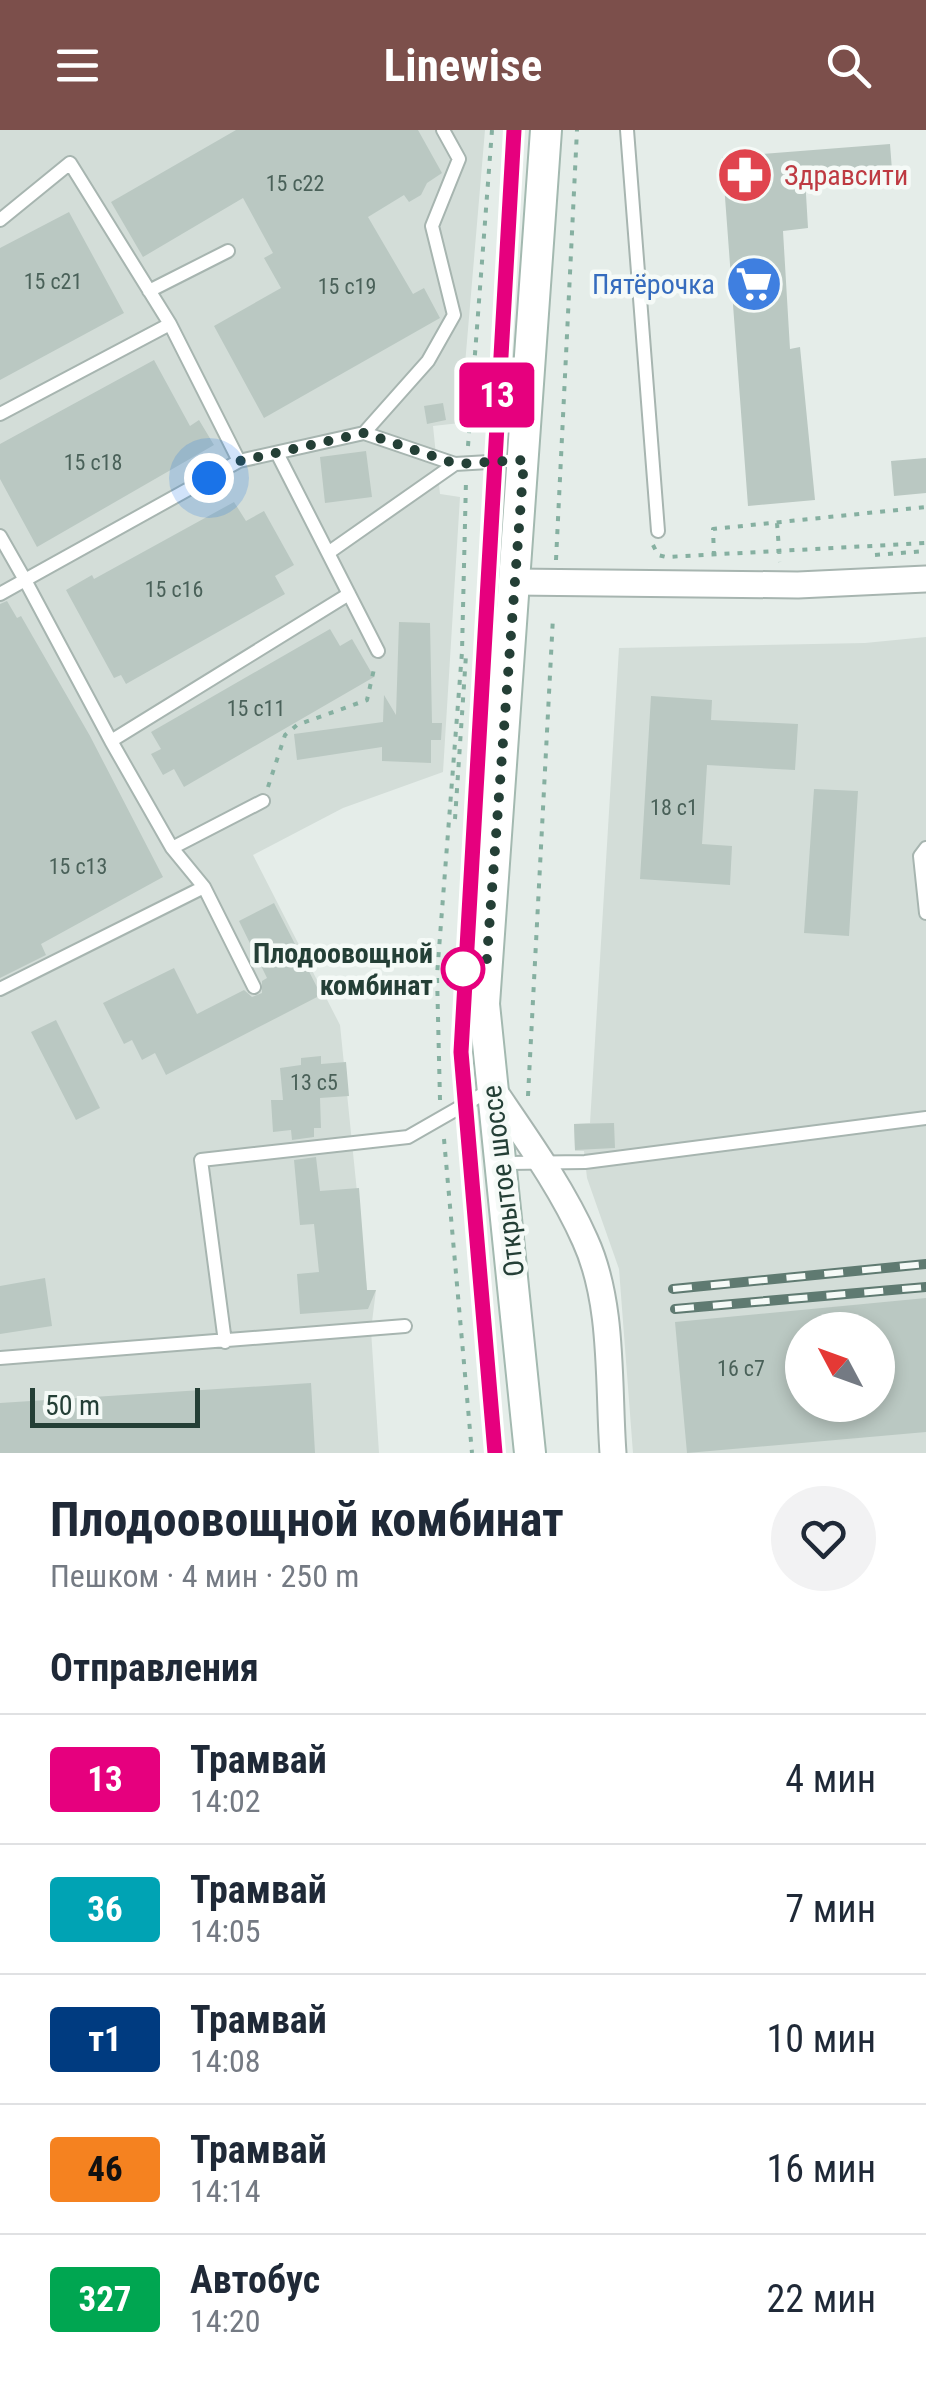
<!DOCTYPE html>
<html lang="ru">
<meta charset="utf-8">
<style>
:root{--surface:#fff;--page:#f2f2f3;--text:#1f2937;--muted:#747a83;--line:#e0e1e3;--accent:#7c4f4b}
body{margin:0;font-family:"Roboto Condensed",sans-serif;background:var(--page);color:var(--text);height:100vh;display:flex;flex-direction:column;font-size:38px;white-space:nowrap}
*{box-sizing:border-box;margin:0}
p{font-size:32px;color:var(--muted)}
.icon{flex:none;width:55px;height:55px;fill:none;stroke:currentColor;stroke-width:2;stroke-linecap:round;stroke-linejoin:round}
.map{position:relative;height:1323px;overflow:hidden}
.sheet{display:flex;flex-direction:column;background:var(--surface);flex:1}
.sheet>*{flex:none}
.badge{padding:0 20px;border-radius:8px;font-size:35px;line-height:65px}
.needle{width:65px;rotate:311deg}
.controls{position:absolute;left:785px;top:1182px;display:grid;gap:20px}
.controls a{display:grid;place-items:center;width:110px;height:110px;border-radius:50%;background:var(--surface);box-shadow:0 5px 15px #0003;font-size:50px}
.scale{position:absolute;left:30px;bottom:25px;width:170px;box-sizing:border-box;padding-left:10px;border:5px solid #243f36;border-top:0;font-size:28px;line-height:35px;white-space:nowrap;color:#243f36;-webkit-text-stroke:8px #f5faf7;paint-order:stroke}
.you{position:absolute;width:50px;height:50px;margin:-25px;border:8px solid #fff;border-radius:50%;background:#1a73e8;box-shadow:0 0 0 15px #1a73e833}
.map>.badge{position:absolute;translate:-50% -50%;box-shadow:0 0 0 5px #fff}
h2{padding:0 50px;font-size:38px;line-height:90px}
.round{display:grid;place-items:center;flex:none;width:105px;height:105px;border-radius:52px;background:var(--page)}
.head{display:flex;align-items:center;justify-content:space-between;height:170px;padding:0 50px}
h1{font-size:48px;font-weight:700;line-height:75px}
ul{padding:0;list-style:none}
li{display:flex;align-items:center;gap:30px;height:130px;padding:0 50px;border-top:2px solid var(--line)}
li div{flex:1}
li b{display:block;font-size:38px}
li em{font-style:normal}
li .badge{min-width:110px;font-weight:700;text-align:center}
header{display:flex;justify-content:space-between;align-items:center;height:130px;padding:0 50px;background:var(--accent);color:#fff;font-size:45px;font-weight:700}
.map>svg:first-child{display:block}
</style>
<header><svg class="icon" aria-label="menu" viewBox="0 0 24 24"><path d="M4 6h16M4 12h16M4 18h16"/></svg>Linewise<svg class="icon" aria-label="search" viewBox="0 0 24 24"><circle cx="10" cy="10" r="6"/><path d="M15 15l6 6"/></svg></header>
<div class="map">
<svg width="926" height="1323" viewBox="0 0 926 1323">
<rect width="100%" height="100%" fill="#e5ede9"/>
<!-- built -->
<path fill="#d3ddd8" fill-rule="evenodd" d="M0 0H485L460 293 433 296 440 364 460 367 443 642 343 678 253 725 340 895 367 1160H376L371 1200 379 1323H0Z
M926 507V1323H633L619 1139 587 1048 584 1021H575L574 994 590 993 619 518 865 513ZM802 1200H878V1275H802Z"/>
<!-- building -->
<path fill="#bac8c2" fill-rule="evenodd" d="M236 0H418L442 43 427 53 421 65 409 72 404 65 368 87 413 164 424 158 440 188 264 288 214 196 281 158 264 128 273 123 243 68 143 127 111 72Z
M890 14 892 40 805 47 808 98 783 101 790 219 800 217 815 370 748 376 722 27Z
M69 82 124 183 0 250V118Z
M154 230 190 296 199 290 214 315 37 417 0 349V314Z
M443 273 446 290 427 294 424 276Z
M366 321 372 367 325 373 320 327Z
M926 328V363L894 366 891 331Z
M234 372 246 391 264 381 294 435 275 446 285 464 126 554 121 545 114 548 66 460 92 445 94 449Z
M7 471 17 488 21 486 90 606 163 747 41 814 46 825 0 848V474Z
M399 492 430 493 432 593H442L441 610H431V633L382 631V617L297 630 294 604 383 592 384 565 396 585Z
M330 499 340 516 352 509 374 547 184 657 174 639 163 645 151 624 161 619 151 602Z
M651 566 712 570 711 590 798 594 795 640 707 635 702 714 732 716 730 755 640 749Z
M814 659 858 661 849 806 804 803Z
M274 773 321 865 166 945 155 923 142 930 132 910 124 914 103 873 174 838 197 884 244 860 252 867 262 863V851L267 848 239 791Z
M56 890 100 978 76 990 31 902Z
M321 926V934L346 932 349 966 320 968 321 998H314V1007L292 1010 291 1000 273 1002 271 970H283L280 938 301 935V928Z
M614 993 615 1018 575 1020 574 994Z
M316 1027 320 1061 359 1058 367 1160H376L368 1179 300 1184 297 1144 319 1142 314 1094 300 1095 294 1030Z
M45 1148 52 1196 0 1204V1156Z
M926 1168V1302L687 1323 675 1192ZM802 1200H878V1275H802Z
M311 1253 315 1323H0V1273Z"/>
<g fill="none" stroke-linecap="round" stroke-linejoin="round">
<!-- service casing -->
<g stroke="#a7b5b0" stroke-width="16">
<path id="service" d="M627 0 658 401
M0 90 70 33 170 194
M149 161 228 121
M0 284 170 194 239 331 25 450 0 406
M364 303 428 231 454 185 432 96 459 29 443 0
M277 323 378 521
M239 331 364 303 455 334 521 330
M328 423 455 334
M0 464 25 450 111 611
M172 718 263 671
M926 718 920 726 926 783
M204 757 254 857
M0 859 204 757 172 718 111 611 349 464
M502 1033 585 1032 926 988
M225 1212 201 1030 408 1007 490 960
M0 1228 405 1196"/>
</g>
<!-- minor casing -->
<g stroke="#a7b5b0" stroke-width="29">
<path id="minor" d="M514 452 798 455 926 449
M492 958C525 1007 561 1056 585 1110 614 1173 608 1255 613 1323"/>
</g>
<!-- secondary casing -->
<g stroke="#a3b9b0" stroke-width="34">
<path id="secondary" d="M530 1323 484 874 546 0"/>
</g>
<!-- path -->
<path stroke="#86b0a1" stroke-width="4" stroke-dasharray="5 8" stroke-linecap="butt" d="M468 316 492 0
M777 393 780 432
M653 415 658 425 666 427 926 413
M875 425 926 421
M714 426 713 399 926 377
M556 430 577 0
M268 657 285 605 297 595 367 570 374 539
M455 689 466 525
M528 966 553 487
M440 970 437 845 462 522 466 350
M444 1009 472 1323"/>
<!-- service -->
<use href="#service" stroke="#fff" stroke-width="12"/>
<!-- minor -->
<use href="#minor" stroke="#fff" stroke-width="25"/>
<!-- secondary -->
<use href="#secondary" stroke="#fff" stroke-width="30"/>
<!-- tram -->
<path stroke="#5f7a71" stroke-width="2.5" d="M495 1323 461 922 514 0"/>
<!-- rail casing -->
<g stroke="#5f7a71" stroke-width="10">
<path id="rail" d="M673 1159 926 1134
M675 1179 926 1157"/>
</g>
<!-- rail -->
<use href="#rail" stroke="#f5faf7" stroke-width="6" stroke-dasharray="19" stroke-linecap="butt"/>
</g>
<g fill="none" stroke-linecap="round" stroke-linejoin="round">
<!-- line casing -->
<g stroke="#fff" stroke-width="22">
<path id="line" d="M495 1323 461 922 514 0"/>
</g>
<!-- line -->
<use href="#line" stroke="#e6007e" stroke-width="15"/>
<!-- walk -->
<path stroke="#243f36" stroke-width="10" stroke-dasharray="0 18" d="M209 348 240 331 364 303 456 334 524 330 486 840 463 839"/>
</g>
<!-- icons -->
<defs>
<g id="pharmacy-disc" transform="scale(2.875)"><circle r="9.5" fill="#e0444e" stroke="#f5faf7"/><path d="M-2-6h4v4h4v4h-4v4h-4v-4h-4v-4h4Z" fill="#fff"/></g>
<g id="supermarket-disc" transform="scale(2.875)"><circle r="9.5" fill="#3f7fe0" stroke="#f5faf7"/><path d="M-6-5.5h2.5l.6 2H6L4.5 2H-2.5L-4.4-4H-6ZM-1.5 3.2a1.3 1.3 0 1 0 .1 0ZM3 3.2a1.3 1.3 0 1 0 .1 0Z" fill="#fff"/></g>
</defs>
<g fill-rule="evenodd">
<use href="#pharmacy-disc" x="745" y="45"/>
<use href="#supermarket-disc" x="754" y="154"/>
</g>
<!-- markers -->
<circle fill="#fff" stroke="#e6007e" stroke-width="5" cx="463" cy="839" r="20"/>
<g text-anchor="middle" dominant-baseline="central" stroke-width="9" stroke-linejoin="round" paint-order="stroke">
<!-- number labels -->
<g font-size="22" fill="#4a6159">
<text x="295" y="53">15 с22</text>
<text x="53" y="151">15 с21</text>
<text x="347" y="156">15 с19</text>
<text x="93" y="332">15 с18</text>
<text x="174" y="459">15 с16</text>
<text x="256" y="578">15 с11</text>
<text x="674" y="677">18 c1</text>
<text x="78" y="736">15 с13</text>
<text x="314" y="952">13 с5</text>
<text x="741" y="1238">16 с7</text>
</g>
<!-- health labels -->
<g font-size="28" fill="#be3a42" stroke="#f5faf7" text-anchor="start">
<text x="784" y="45">Здравсити</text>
</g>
<!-- shop labels -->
<g font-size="28" fill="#366cbe" stroke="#f5faf7" text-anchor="end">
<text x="715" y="154">Пятёрочка</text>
</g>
<!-- stop labels -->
<g font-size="28" font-weight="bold" fill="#243f36" stroke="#f5faf7" text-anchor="end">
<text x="433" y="823">Плодоовощной<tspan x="433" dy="32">комбинат</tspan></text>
</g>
<!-- street labels -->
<g font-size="28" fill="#243f36" stroke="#f5faf7">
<text transform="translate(503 1051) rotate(-97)">Открытое шоссе</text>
</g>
</g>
</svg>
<div class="controls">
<a><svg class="needle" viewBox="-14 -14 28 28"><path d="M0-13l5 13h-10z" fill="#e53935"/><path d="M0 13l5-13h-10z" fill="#747a83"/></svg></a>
</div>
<div class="scale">50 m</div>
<div class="you" style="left:209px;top:348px"></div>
<b class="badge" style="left:497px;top:265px;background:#e6007e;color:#fff">13</b>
</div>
<section class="sheet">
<div class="head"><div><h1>Плодоовощной комбинат</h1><p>Пешком · 4 мин · 250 m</p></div><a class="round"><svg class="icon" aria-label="heart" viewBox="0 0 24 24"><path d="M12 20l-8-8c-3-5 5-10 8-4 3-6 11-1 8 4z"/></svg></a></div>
<h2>Отправления</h2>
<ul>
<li><span class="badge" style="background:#e6007e;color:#fff">13</span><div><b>Трамвай</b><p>14:02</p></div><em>4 мин</em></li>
<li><span class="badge" style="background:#00a3b4;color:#fff">36</span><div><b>Трамвай</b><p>14:05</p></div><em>7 мин</em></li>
<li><span class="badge" style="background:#003b80;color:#fff">т1</span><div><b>Трамвай</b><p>14:08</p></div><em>10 мин</em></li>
<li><span class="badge" style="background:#f58220;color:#111">46</span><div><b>Трамвай</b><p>14:14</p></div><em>16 мин</em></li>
<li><span class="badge" style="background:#00a651;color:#fff">327</span><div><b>Автобус</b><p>14:20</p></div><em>22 мин</em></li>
</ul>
</section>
